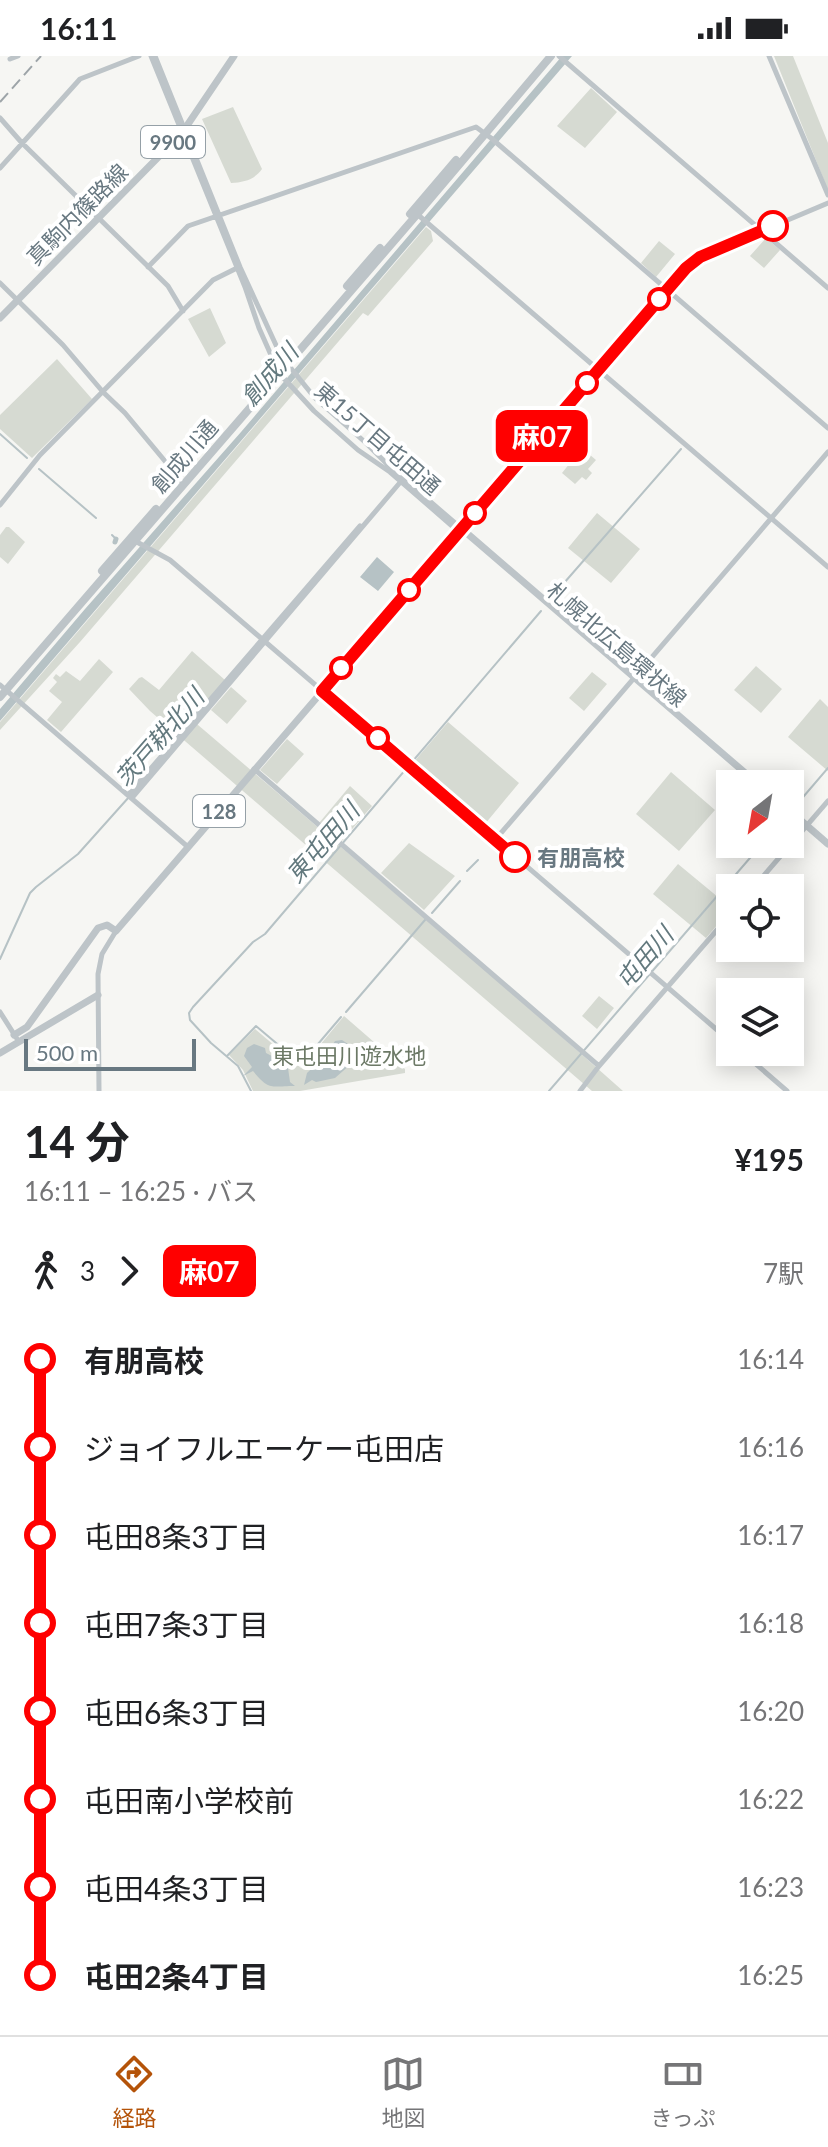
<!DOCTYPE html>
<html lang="ja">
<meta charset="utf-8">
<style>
:root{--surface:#fff;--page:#f6f6f6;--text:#202124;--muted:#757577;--line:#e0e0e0;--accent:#b45309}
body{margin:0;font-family:Lato,"Noto Sans JP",sans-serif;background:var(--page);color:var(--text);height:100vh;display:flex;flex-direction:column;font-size:30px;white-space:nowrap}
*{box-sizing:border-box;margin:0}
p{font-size:26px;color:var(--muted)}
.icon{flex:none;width:44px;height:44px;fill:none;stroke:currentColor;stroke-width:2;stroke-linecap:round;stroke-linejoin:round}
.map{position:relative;height:1035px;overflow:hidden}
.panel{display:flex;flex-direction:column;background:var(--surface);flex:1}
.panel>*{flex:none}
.badge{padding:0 16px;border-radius:12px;font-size:28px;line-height:52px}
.needle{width:52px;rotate:211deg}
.tools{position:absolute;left:716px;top:714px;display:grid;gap:16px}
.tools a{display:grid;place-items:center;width:88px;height:88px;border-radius:0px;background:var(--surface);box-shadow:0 4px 20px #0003;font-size:40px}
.scale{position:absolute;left:24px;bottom:20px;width:172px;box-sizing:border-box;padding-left:8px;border:4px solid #687881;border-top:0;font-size:22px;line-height:28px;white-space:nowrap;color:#687881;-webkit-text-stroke:6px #fff;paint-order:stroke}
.map>.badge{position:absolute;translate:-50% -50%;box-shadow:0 0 0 4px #fff}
.legs{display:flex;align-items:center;gap:12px;height:88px;padding:0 24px;font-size:26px}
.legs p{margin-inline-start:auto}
.headline{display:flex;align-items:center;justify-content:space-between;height:136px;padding:0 24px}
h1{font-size:44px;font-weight:700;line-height:60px}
ul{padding:0 24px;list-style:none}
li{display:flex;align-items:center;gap:28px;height:88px;font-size:30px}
li i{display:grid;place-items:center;width:12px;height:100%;margin:0 10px;background:currentColor}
li i::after{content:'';width:20px;height:20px;margin:-10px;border:6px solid;border-radius:50%;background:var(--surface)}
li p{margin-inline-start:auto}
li:first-child i{background:linear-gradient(#0000 50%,currentColor 0)}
li:last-child i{background:linear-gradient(currentColor 50%,#0000 0)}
.status{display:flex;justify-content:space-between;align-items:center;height:56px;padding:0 40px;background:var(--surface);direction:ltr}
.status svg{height:22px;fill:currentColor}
.dock{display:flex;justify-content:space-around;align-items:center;height:112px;border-top:2px solid var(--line);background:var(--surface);font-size:22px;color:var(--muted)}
.dock a{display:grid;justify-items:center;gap:4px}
.dock .current{color:var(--accent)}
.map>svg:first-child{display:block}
</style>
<div class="status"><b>16:11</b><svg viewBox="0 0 49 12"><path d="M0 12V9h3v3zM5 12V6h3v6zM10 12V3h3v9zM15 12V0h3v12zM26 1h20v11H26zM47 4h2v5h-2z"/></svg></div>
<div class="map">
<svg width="828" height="1035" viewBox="0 0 828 1035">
<rect width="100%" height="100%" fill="#f6f6f3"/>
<!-- green -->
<path fill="#d6dad2" d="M774 0H793L828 87V134Z
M591 32 617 56 585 92 557 70Z
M233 51 262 113C254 124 244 126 231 127L202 63Z
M426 171 431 175 433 185 368 260 363 257 80 586 0 674V666Z
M766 182 780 194 764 212 750 200Z
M659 185 675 198 656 221 641 207Z
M210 252 226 287 209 301 188 263Z
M57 303 92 343 32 402 0 373V359Z
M582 392 596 404 588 413 592 417 586 424 582 421 575 428 562 417Z
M597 457 640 493 611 527 568 492Z
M6 471H9L25 486 8 508 0 501V479Z
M192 595 225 624 191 663 518 942 623 1035H592L150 655 129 633 139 622 142 621 159 634Z
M99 603 113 616 61 676 47 664 62 646 49 635 57 626 53 622 56 618 60 621 66 615 80 625Z
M756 610 782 633 761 657 734 634Z
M592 616 607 628 584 655 569 642Z
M231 631 247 645 227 668 211 654Z
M820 643 828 651V715L788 681Z
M448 666 519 727 485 768H482L412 708Z
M287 683 304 698 277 728 260 714Z
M671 716 715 754 679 795 636 758Z
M350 730 372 750 341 786 319 767Z
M409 787 455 820 424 854 381 817Z
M678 808 730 851V854L706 882 653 838Z
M599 940 614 952 597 973 582 960Z
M344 960 405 1013V1017L300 1035H253L243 1014 229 999 255 973 301 1012Z"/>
<!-- water -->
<path fill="#b6c2c5" d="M562 0H572L0 665V653L85 553 241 376Z
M377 501 394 516 378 535 360 521Z
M342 984 360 996 362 1003 351 1008 335 1022 316 1026 312 1024 304 1029 307 1017 326 999 335 985Z
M254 988 265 992 266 997 276 1002 278 1008 288 1012 290 1026 295 1030C270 1030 270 1035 253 1015L243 1020 252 1011 244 1000 247 992Z"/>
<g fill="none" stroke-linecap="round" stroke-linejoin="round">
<!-- stream -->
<path stroke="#b6c2c5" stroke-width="2" d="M0 378 27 402
M39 413 96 462
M112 479 116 483
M564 527 681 393
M552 542 562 530
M792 754 828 712
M467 815 478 804
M432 857 460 825
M0 903 30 837 36 831 78 798 129 741
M346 956 425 864
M227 1000 256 970 301 1008 341 961
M251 1035 238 1010 211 987 190 964 189 957 193 951 253 886 265 878 541 555
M549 1035 762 788"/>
<!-- river -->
<path stroke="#b6c2c5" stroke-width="5" d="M115 486 116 483"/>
<!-- secondary -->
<path stroke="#bdc4c8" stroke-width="5" d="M151 0 245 231 259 272 279 317 314 355 358 394 390 416 459 476
M155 0 240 211 281 300 315 342 366 387 389 410 462 473 691 207 700 201 828 147
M559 0 828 232
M769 0 828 139
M10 3 18 0
M0 62 22 87 168 230 183 255
M0 112 80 23 139 0
M417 158 828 511
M148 211 188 170 476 71 491 82 828 372
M0 227 63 289 103 336 125 357 184 428
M0 449 40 399 213 224 239 211
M135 485 170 504 730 985
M0 629 188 791
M254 713 599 1010
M128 739 360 470
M132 742 403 423
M495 784 828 396
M753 832 828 745
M0 956 19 986
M742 996 787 1035
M99 1035 98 918 102 898 116 875
M580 1035 599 1010 730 859"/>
<!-- primary -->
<path stroke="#bdc4c8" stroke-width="7" d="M0 262 182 77 234 0
M790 755 828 788
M14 979 27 971 98 872 107 869 116 875 462 473 758 728
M0 997 98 939"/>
<!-- highway -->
<path stroke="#bdc4c8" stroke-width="8" d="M410 158 456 104
M347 230 380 192
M102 515 156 453
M0 641 420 155 551 0"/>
<!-- rail -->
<path stroke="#9da4a8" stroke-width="2" stroke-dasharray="12 6" stroke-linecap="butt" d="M0 46 41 0"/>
</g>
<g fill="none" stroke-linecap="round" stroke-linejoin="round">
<!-- line-1 casing -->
<g stroke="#fff" stroke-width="18">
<path id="line-1" d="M515 801 322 635 686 212 700 201 773 170"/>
</g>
<!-- line-1 -->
<use href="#line-1" stroke="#f00" stroke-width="12"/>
</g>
<!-- markers -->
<g fill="#fff" stroke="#f00" stroke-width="4">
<circle cx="773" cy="170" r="14"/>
<circle cx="659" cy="243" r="10"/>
<circle cx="587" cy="327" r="10"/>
<circle cx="475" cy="457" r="10"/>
<circle cx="409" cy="534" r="10"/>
<circle cx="341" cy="612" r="10"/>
<circle cx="378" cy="682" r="10"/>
<circle cx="515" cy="801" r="14"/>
</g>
<g text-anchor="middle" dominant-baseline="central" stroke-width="8" stroke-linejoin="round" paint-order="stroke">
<!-- shield labels -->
<g fill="#fff" stroke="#95a0a7" stroke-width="2">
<rect x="141" y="70" width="64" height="32" rx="6"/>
<rect x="193" y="739" width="52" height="32" rx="6"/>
</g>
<g font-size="20" font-weight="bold" fill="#687881">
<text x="173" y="86">9900</text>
<text x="219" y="755">128</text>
</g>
<!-- street labels -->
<g font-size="22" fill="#687881" stroke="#fff">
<text transform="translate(77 158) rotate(-45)">真駒内篠路線</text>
<text transform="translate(378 382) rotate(41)">東15丁目屯田通</text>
<text transform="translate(184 400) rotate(-49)">創成川通</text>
<text transform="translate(617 588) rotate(41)">札幌北広島環状線</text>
</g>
<!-- stop labels -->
<g font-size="22" font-weight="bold" fill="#687881" stroke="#fff" text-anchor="start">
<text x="537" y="801">有朋高校</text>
</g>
<!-- park labels -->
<g font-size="22" fill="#6c7966" stroke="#fff">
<text x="349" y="999">東屯田川遊水地</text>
</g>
<!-- water labels -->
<g font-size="24" font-style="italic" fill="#63797e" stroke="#fff">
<text transform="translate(269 318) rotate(-49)">創成川</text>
<text transform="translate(159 681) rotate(-49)">茨戸耕北川</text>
<text transform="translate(322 786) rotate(-49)">東屯田川</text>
<text transform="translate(644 901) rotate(-49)">屯田川</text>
</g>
</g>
</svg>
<div class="tools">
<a><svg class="needle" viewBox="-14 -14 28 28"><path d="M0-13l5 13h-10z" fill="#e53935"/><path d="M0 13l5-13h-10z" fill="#757577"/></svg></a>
<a><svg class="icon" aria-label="locate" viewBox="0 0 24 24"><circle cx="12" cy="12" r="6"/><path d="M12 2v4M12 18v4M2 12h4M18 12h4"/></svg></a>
<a><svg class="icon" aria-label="layers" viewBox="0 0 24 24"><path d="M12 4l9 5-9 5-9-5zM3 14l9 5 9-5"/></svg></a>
</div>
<div class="scale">500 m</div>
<b class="badge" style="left:542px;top:380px;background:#f00;color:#fff">麻07</b>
</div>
<section class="panel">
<div class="headline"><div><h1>14 分</h1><p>16:11 – 16:25 · バス</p></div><b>¥195</b></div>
<div class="legs"><svg class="icon" aria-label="walk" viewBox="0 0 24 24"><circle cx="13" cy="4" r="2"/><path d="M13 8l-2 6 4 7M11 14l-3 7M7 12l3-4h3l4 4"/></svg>3<svg class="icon" aria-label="forward" viewBox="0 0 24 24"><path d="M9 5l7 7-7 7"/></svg><b class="badge" style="background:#f00;color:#fff">麻07</b><p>7駅</p></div>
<ul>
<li><i style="color:#f00"></i><b>有朋高校</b><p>16:14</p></li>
<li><i style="color:#f00"></i><span>ジョイフルエーケー屯田店</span><p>16:16</p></li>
<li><i style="color:#f00"></i><span>屯田8条3丁目</span><p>16:17</p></li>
<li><i style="color:#f00"></i><span>屯田7条3丁目</span><p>16:18</p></li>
<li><i style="color:#f00"></i><span>屯田6条3丁目</span><p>16:20</p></li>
<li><i style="color:#f00"></i><span>屯田南小学校前</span><p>16:22</p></li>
<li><i style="color:#f00"></i><span>屯田4条3丁目</span><p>16:23</p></li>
<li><i style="color:#f00"></i><b>屯田2条4丁目</b><p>16:25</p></li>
</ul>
</section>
<nav class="dock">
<a class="current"><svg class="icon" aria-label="directions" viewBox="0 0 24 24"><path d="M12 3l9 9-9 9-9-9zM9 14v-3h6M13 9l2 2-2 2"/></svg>経路</a>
<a><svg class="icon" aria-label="map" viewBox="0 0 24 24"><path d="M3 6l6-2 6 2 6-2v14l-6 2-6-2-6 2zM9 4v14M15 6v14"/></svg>地図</a>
<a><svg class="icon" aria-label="tickets" viewBox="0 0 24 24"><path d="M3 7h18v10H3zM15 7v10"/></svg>きっぷ</a>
</nav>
